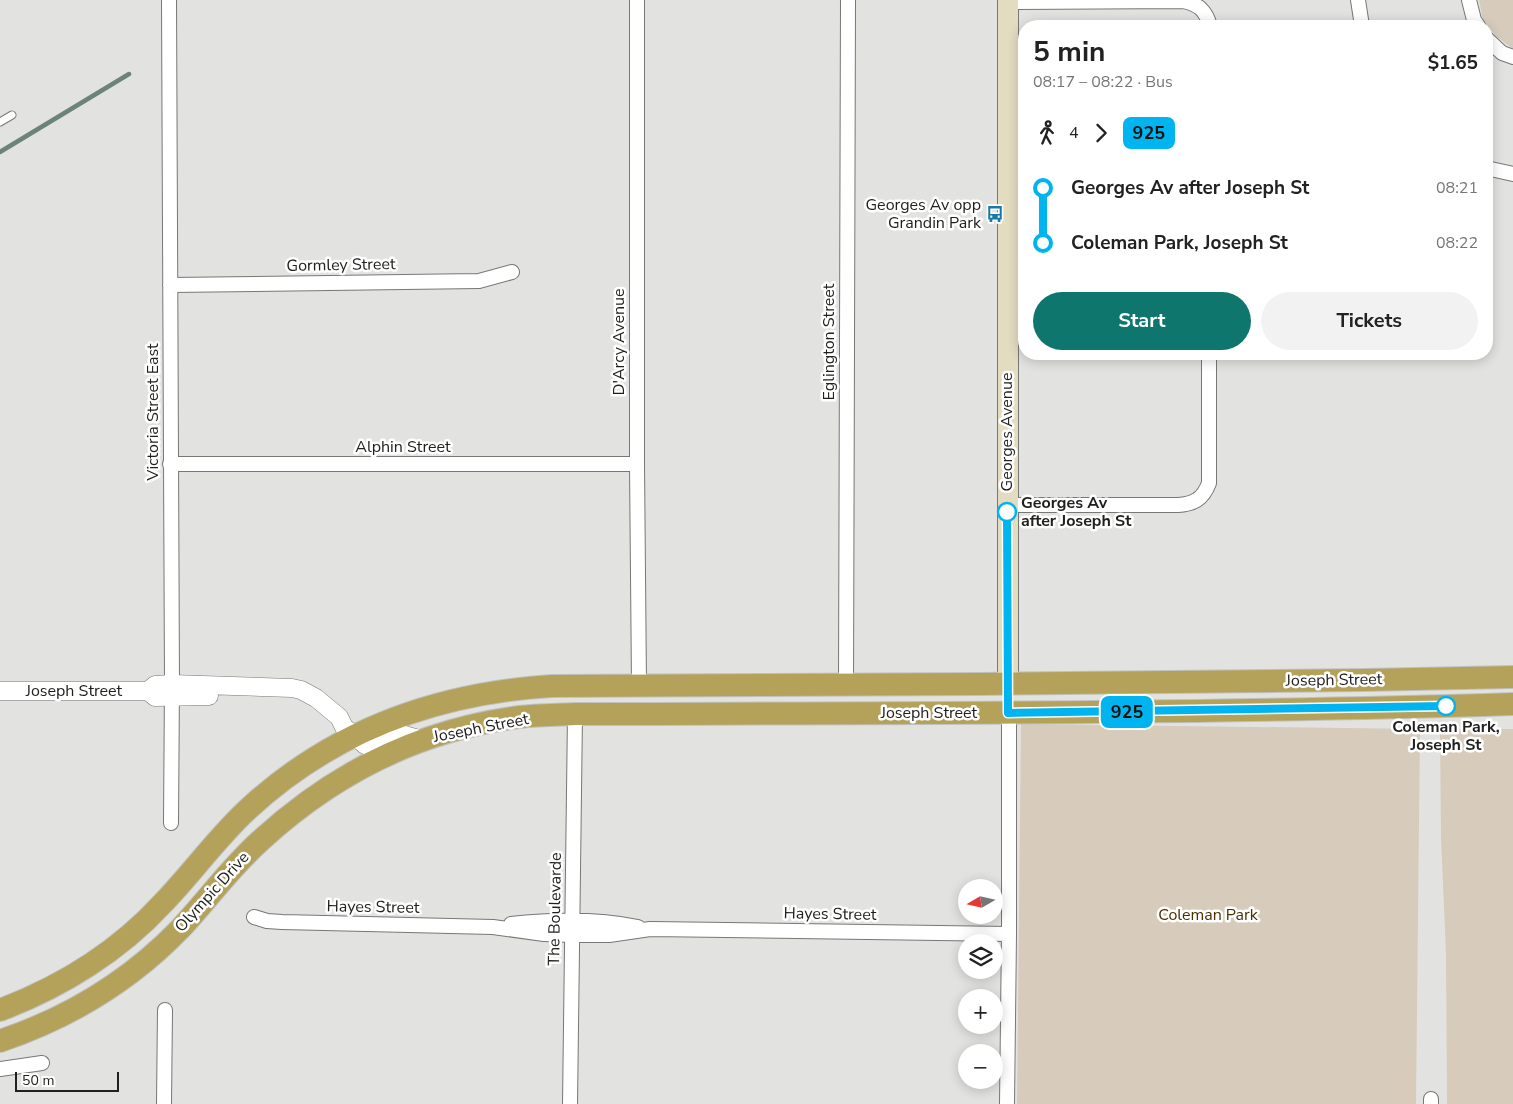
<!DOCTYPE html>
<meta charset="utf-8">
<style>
:root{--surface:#fff;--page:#f2f2f2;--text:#222;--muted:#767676;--accent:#0f766e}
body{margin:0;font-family:"Nunito Sans",sans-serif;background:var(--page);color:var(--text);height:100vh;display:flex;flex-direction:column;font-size:19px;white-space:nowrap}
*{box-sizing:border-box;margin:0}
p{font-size:16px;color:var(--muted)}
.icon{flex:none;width:28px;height:28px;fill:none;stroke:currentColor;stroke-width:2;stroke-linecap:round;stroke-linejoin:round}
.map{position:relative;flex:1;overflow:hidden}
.side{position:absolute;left:1018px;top:20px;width:475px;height:340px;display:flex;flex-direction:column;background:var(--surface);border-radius:20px;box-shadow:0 2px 12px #0003}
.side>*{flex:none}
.badge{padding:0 10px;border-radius:8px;font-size:18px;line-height:32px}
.needle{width:32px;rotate:261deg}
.controls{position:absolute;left:958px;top:879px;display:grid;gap:10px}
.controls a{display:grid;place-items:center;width:45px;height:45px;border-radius:50%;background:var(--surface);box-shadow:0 2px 12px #0003;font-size:25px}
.scale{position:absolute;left:15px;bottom:12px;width:104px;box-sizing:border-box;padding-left:5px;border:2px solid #20201f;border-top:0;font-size:14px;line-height:18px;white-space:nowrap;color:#20201f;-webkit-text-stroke:4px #fff;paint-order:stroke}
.map>.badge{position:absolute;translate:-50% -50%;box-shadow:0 0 0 2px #fff}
.legs{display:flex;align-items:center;gap:8px;height:55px;padding:0 15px;font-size:16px}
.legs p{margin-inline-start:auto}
.headline{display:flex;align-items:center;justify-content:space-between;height:85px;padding:0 15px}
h1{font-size:28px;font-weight:700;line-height:38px}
.button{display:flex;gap:10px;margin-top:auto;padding:10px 15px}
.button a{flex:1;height:58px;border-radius:30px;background:var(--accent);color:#fff;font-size:20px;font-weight:700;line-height:58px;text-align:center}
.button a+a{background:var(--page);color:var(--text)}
ul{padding:0 15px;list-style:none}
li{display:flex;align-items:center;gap:18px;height:55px;font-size:19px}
li i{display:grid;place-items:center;width:8px;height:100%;margin:0 6px;background:currentColor}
li i::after{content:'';width:12px;height:12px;margin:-6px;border:4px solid;border-radius:50%;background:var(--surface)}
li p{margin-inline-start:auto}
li:first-child i{background:linear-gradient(#0000 50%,currentColor 0)}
li:last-child i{background:linear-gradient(currentColor 50%,#0000 0)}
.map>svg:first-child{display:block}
</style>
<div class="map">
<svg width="1513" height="1104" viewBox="0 0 1513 1104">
<rect width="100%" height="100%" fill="#e2e3e0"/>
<!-- green -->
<path fill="#d7cbbc" d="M1479 0H1513V49L1496 36 1483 20Z
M1021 724 1420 729 1416 1104H1017Z
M1440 729H1513V1104H1447L1446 954 1441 837Z"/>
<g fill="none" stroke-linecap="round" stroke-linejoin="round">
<!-- stream -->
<path stroke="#6c8378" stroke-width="4.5" d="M0 152 129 74"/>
<!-- service casing -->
<g stroke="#777875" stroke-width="9">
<path id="service" d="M0 122 12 115"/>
</g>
<!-- minor casing -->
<g stroke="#777875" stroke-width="16">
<path id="minor" d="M169 0 172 684 171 823
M637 0V464L639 685
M1358 0 1362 26
M1469 0 1474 20 1478 26
M1008 2 1183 1C1199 4 1206 11 1210 26
M1486 38 1502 53 1513 57
M1486 168 1513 174
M170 285 479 281 512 272
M170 464H637
M1007 505H1178C1194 504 1203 499 1209 483V354
M846 684 848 0
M254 917 267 921 282 922 493 927 544 934 573 935H609L650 929 1009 934
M511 924C554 919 596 918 638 927
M0 1069 42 1063
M1431 1099V1104
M164 1104 165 1010
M570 1104 575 714
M1007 1104 1009 934V713"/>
</g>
<!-- tertiary casing -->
<g stroke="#777875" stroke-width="19">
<path id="tertiary" d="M0 691H148L155 685 172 684 292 688 301 690 316 698 339 717 344 727 365 745 404 735 422 740
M148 691 155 697 209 696"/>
</g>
<!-- secondary casing -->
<g stroke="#777875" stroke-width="22">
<path id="secondary" d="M1008 683V0"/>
</g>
<!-- trunk casing -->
<g stroke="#c1c1c0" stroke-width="24">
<path id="trunk" d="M0 1010C61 987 119 951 163 903 192 873 216 839 247 810 332 731 437 693 552 686L979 684 1365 680 1513 677
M0 1041C68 1018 131 980 181 928 208 899 231 867 260 841 334 773 418 730 519 717 537 715 556 715 575 714 888 713 1200 714 1513 704"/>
</g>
<!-- service -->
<use href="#service" stroke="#fff" stroke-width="7"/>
<!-- minor -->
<use href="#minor" stroke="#fff" stroke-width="14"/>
<!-- tertiary -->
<use href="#tertiary" stroke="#fff" stroke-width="18"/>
<!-- secondary -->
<use href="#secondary" stroke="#e3dcc1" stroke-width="20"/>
<!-- trunk -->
<use href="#trunk" stroke="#b4a25a" stroke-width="22"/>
</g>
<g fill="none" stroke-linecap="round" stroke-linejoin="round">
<!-- line-1 casing -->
<g stroke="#fff" stroke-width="11">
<path id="line-1" d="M1007 512 1008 713 1446 706"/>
</g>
<!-- line-1 -->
<use href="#line-1" stroke="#00b5ef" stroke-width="8"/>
</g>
<!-- icons -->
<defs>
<g id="bus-bare" transform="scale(1.35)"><path d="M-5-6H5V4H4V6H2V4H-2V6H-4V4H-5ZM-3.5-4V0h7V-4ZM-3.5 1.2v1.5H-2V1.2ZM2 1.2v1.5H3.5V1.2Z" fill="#1978a5" stroke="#fff" stroke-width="2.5" paint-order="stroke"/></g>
</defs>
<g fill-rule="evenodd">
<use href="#bus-bare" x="995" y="214"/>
</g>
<!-- markers -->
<g fill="#fff" stroke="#00b5ef" stroke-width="2.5">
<circle cx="1007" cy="512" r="9"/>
<circle cx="1446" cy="706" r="9"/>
</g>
<g text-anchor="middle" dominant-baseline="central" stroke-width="5" stroke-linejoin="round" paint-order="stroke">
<!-- poi labels -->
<g font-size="16" fill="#20201f" stroke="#fff" text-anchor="end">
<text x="981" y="205">Georges Av opp<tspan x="981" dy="18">Grandin Park</tspan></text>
</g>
<!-- street labels -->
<g font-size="16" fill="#20201f" stroke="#fff">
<text transform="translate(341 265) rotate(-1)">Gormley Street</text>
<text transform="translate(619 342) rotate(-90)">D'Arcy Avenue</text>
<text transform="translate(829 342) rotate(-90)">Eglington Street</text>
<text transform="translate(153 412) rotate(-90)">Victoria Street East</text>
<text transform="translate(1007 432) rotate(-90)">Georges Avenue</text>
<text x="403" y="447">Alphin Street</text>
<text transform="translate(1334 680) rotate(-1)">Joseph Street</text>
<text x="74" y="691">Joseph Street</text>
<text x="929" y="713">Joseph Street</text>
<text transform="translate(481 728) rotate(-11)">Joseph Street</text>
<text transform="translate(212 892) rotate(-48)">Olympic Drive</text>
<text transform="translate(373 907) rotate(1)">Hayes Street</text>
<text transform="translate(555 909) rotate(-89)">The Boulevarde</text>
<text transform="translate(830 914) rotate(1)">Hayes Street</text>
</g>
<!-- stop labels -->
<g font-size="16" font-weight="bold" fill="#20201f" stroke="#fff" text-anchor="start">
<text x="1021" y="503">Georges Av<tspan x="1021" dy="18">after Joseph St</tspan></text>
<text x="1446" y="727" text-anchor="middle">Coleman Park,<tspan x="1446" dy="18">Joseph St</tspan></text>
</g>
<!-- park labels -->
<g font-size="16" fill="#4c2f00" stroke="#fff">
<text x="1208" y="915">Coleman Park</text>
</g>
</g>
</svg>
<div class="controls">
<a><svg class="needle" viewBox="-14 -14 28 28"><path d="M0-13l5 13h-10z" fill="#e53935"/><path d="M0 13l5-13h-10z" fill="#767676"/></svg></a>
<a><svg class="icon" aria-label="layers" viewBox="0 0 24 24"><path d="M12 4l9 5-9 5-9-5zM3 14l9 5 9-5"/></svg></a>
<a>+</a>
<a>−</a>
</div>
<div class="scale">50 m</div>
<b class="badge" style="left:1127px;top:712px;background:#00b5ef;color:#111">925</b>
<section class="side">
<div class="headline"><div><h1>5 min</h1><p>08:17 – 08:22 · Bus</p></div><b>$1.65</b></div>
<div class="legs"><svg class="icon" aria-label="walk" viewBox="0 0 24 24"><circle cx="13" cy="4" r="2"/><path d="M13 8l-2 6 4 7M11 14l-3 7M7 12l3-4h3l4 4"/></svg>4<svg class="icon" aria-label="forward" viewBox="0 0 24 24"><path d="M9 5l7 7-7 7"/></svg><b class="badge" style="background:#00b5ef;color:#111">925</b></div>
<ul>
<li><i style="color:#00b5ef"></i><b>Georges Av after Joseph St</b><p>08:21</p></li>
<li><i style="color:#00b5ef"></i><b>Coleman Park, Joseph St</b><p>08:22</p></li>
</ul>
<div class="button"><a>Start</a><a>Tickets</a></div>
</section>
</div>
